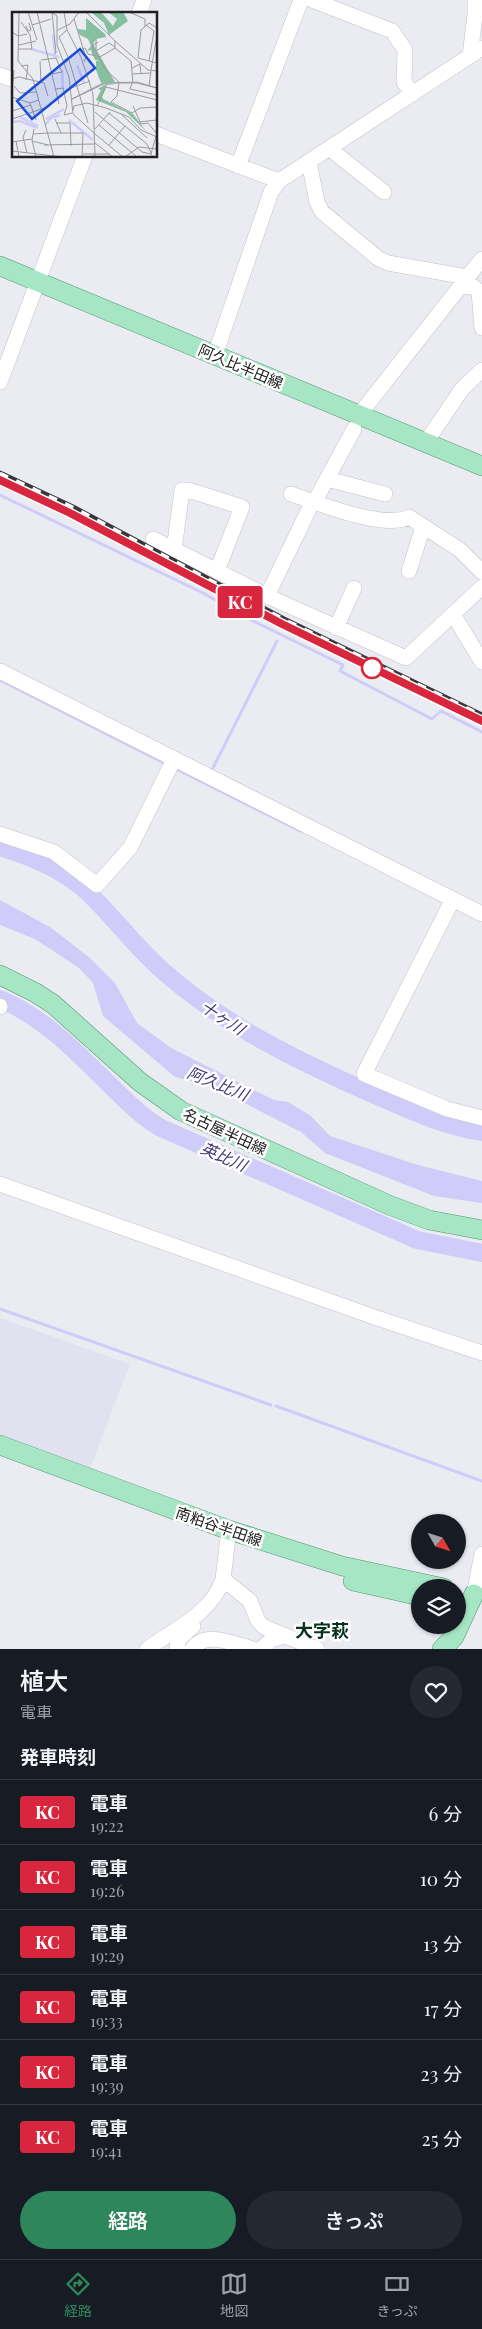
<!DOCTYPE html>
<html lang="ja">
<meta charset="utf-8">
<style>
:root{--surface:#171b24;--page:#242831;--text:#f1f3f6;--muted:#9ea1a6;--line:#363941;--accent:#2e865b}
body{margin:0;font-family:"Playfair Display","Noto Sans JP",serif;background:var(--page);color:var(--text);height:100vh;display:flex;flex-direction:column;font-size:19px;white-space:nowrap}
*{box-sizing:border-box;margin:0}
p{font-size:16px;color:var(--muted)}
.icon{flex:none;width:28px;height:28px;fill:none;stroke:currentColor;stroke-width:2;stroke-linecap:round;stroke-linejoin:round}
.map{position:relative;height:1649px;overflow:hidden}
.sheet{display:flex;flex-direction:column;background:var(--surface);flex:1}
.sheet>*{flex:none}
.badge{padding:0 10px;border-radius:4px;font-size:18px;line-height:32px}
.needle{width:32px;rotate:129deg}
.controls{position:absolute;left:411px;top:1514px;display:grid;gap:10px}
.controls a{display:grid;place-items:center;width:55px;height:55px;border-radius:50%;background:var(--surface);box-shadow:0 1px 4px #0004;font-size:25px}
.map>.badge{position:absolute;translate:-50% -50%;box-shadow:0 0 0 2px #fff}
h2{padding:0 20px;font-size:19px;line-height:45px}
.round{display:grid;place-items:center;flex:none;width:52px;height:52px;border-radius:26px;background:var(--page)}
.summary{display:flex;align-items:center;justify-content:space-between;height:85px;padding:0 20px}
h1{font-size:24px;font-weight:600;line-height:38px}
.button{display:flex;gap:10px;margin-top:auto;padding:10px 20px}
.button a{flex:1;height:58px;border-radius:30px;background:var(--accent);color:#fff;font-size:20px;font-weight:600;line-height:58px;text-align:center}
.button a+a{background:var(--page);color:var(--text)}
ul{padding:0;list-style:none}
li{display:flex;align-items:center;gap:15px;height:65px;padding:0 20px;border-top:1px solid var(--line)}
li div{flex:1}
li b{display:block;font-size:19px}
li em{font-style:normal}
li .badge{min-width:55px;font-weight:700;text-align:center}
.tab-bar{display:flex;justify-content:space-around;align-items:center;height:70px;border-top:1px solid var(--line);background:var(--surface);font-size:14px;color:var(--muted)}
.tab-bar a{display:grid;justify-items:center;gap:2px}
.tab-bar .active{color:var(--accent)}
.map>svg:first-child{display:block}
</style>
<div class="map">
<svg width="482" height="1649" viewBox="0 0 482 1649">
<rect width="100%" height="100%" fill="#ebebf2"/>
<!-- built -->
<path fill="#e2e1f0" d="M0 1318 130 1364 89 1471 0 1438Z"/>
<!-- water -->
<path fill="#d0ccf9" d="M0 900 50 927 90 958 115 983 137 1023 171 1048 274 1100 288 1102 311 1116 330 1136 418 1165 482 1181V1203L434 1196 325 1153 301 1132 213 1087 175 1077 103 1016 93 983 79 968 35 939 0 925Z"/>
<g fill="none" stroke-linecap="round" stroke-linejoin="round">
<!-- stream -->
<path stroke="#d0ccf9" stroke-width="3" d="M0 495 203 593 245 617 343 665 340 671 432 719 441 711 482 732
M0 680 166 764
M174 768 300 831
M213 768 277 641
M0 1309 271 1405
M276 1406 482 1481"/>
<!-- river -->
<path stroke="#d0ccf9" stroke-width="18" d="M0 847C30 856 60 868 84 889 112 914 134 946 163 971 224 1025 294 1059 368 1092 405 1108 441 1126 482 1132
M0 999C46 1018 79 1055 114 1089 129 1103 143 1118 161 1128L417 1240 482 1253"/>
<!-- minor casing -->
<g stroke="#c1c1c8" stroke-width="16">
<path id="minor" d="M312 0 392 31 405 50 404 82 413 94
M139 14 144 0
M470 56 475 15V0
M0 75 14 80
M156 134 279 181
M330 149 384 192
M309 162 317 202 322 212 379 259 388 263 467 277
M238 166 301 0
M460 286 474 287 479 292 482 328
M215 355 271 192 279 181 482 48
M0 382 85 156
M359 415 482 259
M426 442 462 389 482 370
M327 479 385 494
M291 494C318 503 384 530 409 517L460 550 482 572
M315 501 354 429
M153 539 267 596 406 658 482 587
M174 550 182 490H188L242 507 217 571
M409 571 423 527
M267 596 313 501
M453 614 482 662
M336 628 354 588
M0 671 482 914
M0 834 54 852 97 885 130 848 174 759
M453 899 364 1074 447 1109 482 1118
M0 1007V1006
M0 1184 377 1318 482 1353
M229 1530 223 1579 250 1601 258 1621 264 1627 317 1649
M474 1594 482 1554
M147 1649C175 1629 212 1613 223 1579
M177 1649 178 1640 193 1626
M192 1649C206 1630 234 1644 253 1649
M261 1649 271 1640 284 1636"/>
</g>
<!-- major casing -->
<g stroke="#519672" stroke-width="20">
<path id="major" d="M0 266 482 466
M0 975 36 993 53 1004 140 1082 181 1111 389 1205 429 1220 482 1230
M0 1445 229 1530 342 1566 444 1588
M353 1581 420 1596
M442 1649 454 1637 474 1594"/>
</g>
<!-- minor -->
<use href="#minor" stroke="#fff" stroke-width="15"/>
<!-- major -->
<use href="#major" stroke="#a6e6c4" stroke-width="19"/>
<!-- rail casing -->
<g stroke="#37373a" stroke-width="5">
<path id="rail" d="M0 473 73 507 284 619 482 715"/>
</g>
<!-- rail -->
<use href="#rail" stroke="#fff" stroke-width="3" stroke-dasharray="9" stroke-linecap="butt"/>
</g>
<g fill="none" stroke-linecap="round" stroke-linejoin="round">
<!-- line casing -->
<g stroke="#fff" stroke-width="11">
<path id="line" d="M0 480 70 513 282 624 482 721"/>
</g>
<!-- line -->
<use href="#line" stroke="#d7263d" stroke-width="8"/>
</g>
<!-- markers -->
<circle fill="#fff" stroke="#d7263d" stroke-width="2.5" cx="372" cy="668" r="10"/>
<g text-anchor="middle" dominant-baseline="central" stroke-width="5" stroke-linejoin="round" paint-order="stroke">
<!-- street labels -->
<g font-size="15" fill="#202022" stroke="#fff">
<text transform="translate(241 366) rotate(23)">阿久比半田線</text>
<text transform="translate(225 1131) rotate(25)">名古屋半田線</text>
<text transform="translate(219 1526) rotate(19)">南粕谷半田線</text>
</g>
<!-- water labels -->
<g font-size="16" font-style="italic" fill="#423577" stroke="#fff">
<text transform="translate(223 1017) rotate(33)">十ヶ川</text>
<text transform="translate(218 1083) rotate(22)">阿久比川</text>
<text transform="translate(224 1156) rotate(24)">英比川</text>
</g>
<!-- quarter labels -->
<g font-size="18" font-weight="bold" fill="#07331e" stroke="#fff">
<text x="322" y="1630">大字萩</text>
</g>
</g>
<!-- overview -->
<g transform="translate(12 12)">
<rect width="145" height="145" fill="#ebebf2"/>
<path d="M79 0H89L101 14 105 7 96 0H111L116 9 97 23 92 11ZM74 6 93 22 94 25 84 27 81 32 103 70 89 71 84 58V49L87 48H83L79 38 75 39 79 34 76 27 68 23 65 17 74 18ZM94 72H105L95 73 90 84 91 87 121 102 134 119 114 100 84 88 89 78 86 77Z" fill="#86c19f"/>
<path fill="none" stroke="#d0ccf9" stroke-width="2.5" d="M41 23 43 41M19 37 47 45M65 53 72 71M50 58 51 77M8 105 26 114M34 107 52 97M57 108 81 128M0 110 8 109 26 116M33 113 39 106 48 103"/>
<path fill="none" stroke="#9a9a9f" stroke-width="1" d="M7 0 6 49 21 67 42 145M16 0 25 28M25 0 47 92M39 0 45 4V33L57 65 61 102 83 122M40 0 44 41 42 42M52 0 55 18 69 45 81 82 83 145M74 0 103 29M117 0 133 7V15M62 7 74 46 72 50M20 13 39 7M134 13 142 19 137 49M14 14 16 19 19 18 17 11M145 16 137 11 129 18 126 46 145 51M46 18 58 12 67 0M55 18 47 25 56 45M0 20 6 24 15 22M84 26V40L93 57 107 70 105 84 99 90 120 101 128 96 145 95M103 29 136 58 145 59M7 33 24 29M103 36 119 49 121 71M7 37H20L18 23 9 10M66 39 73 36 76 42 88 45 103 36V29M84 39 97 31 103 35M81 43V33L86 30M56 45 76 111M29 48 44 46 50 60 40 62M28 49 29 70M51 49 66 39M9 54 16 53 14 68M120 56 128 52 129 62M139 58 145 23M120 62 139 61M0 67 7 65 32 71 36 84M120 71 118 77 145 83M2 74 8 81 25 80M137 74 139 59M59 76 78 69M145 76 125 70 95 71 89 72 60 87 94 71H125L145 76M44 77 51 76 55 94 52 103 60 101M0 79 2 58M0 85 18 91 27 88M18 91 24 108M85 94 94 75 145 88M121 94 129 112 136 111 145 122M61 98 62 94 75 91 94 96 117 105 129 118 145 125M0 99 19 93M83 100 130 140 139 142M97 101 135 132 139 141M109 102 135 126M0 107 38 94M43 107 49 121M127 110 145 108M44 111H58L59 134M87 113 125 145M22 117 20 128 24 145M83 117 98 100M14 118 11 125 15 141M36 121H71L70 145M21 122 36 121M83 122 111 145M4 129 7 145M20 129 36 133M0 130 20 127M83 131 101 145M32 133 83 132M97 133 113 114M0 139 51 145M71 142H97M113 145 127 135 145 137M141 145 139 142 144 124"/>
<path fill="#1d4ed8" fill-opacity="0.15" stroke="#1d4ed8" stroke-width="2.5" d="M68 37 83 56 20 107 5 89Z"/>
<rect width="145" height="145" fill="none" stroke="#202022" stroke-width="2.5"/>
</g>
</svg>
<div class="controls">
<a><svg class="needle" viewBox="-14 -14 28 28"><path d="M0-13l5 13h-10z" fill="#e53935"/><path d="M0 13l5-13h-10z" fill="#9ea1a6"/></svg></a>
<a><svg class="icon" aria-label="layers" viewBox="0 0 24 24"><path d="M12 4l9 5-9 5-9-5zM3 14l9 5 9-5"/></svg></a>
</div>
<b class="badge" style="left:240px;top:602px;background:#d7263d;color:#fff">KC</b>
</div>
<section class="sheet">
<div class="summary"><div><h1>植大</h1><p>電車</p></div><a class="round"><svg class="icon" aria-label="heart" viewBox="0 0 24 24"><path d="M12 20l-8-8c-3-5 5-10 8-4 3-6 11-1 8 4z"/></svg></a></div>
<h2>発車時刻</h2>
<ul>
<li><span class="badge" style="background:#d7263d;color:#fff">KC</span><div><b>電車</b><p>19:22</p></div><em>6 分</em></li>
<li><span class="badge" style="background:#d7263d;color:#fff">KC</span><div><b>電車</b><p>19:26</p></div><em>10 分</em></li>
<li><span class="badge" style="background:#d7263d;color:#fff">KC</span><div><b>電車</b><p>19:29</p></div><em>13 分</em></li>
<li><span class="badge" style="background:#d7263d;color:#fff">KC</span><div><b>電車</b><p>19:33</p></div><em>17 分</em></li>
<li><span class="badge" style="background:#d7263d;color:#fff">KC</span><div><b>電車</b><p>19:39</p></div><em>23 分</em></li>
<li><span class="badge" style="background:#d7263d;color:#fff">KC</span><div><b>電車</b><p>19:41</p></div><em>25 分</em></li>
</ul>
<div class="button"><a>経路</a><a>きっぷ</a></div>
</section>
<nav class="tab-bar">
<a class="active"><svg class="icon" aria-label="directions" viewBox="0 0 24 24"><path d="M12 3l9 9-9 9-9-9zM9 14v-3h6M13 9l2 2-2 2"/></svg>経路</a>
<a><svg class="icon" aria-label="map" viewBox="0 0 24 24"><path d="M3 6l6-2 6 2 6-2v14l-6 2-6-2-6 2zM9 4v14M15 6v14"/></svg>地図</a>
<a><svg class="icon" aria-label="tickets" viewBox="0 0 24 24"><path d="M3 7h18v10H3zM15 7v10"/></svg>きっぷ</a>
</nav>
